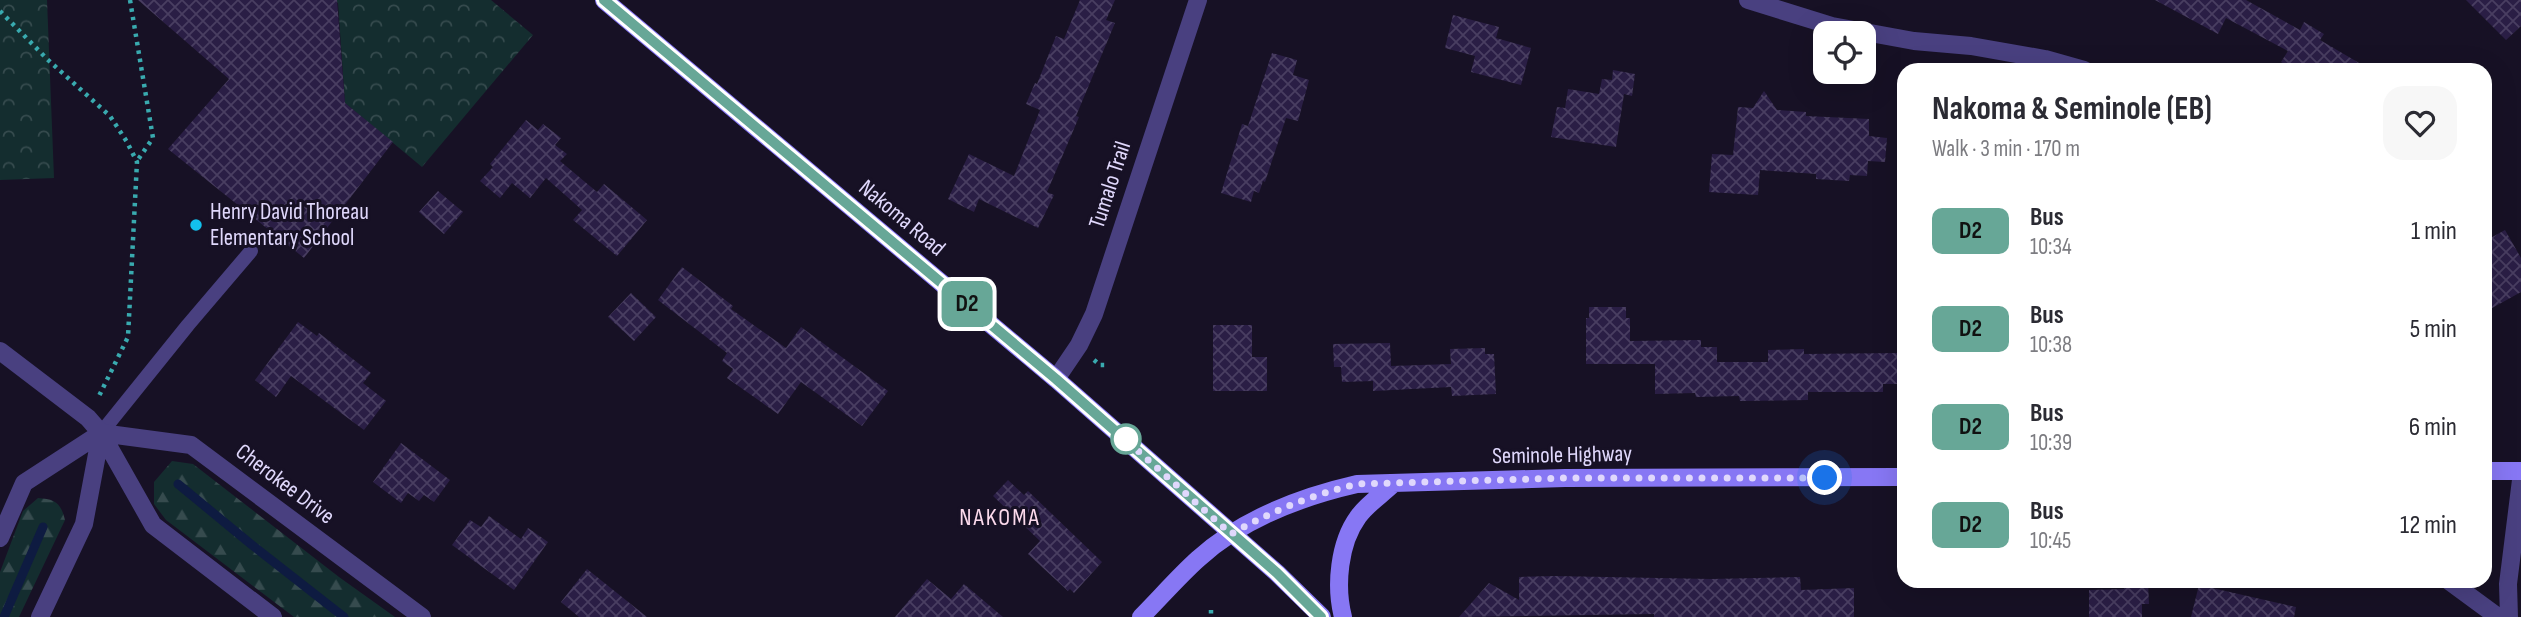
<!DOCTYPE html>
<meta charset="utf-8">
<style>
:root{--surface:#fff;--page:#f7f7f7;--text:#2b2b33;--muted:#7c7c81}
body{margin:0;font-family:"Sofia Sans Condensed",sans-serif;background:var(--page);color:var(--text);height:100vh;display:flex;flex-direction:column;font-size:26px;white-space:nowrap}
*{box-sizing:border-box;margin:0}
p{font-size:23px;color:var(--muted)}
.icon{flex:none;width:38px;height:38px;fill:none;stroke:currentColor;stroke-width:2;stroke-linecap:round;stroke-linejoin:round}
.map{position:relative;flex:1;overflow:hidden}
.details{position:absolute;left:1897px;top:63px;width:595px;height:525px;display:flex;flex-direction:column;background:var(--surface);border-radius:21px;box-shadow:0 7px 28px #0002}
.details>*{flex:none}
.badge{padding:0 14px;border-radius:10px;font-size:24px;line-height:46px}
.buttons{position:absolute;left:1813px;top:21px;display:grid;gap:14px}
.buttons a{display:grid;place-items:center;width:63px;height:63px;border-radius:14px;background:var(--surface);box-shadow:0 7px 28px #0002;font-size:35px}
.you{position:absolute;width:35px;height:35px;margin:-18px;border:5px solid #fff;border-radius:50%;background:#1a73e8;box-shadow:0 0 0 10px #1a73e833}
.map>.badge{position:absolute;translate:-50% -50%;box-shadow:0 0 0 4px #fff}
.round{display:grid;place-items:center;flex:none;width:74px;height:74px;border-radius:21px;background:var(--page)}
.headline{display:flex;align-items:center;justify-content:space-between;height:119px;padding:0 35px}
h1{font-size:33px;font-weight:700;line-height:52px}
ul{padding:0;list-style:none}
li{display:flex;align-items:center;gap:21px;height:98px;padding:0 35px}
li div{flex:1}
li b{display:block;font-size:26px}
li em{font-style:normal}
li .badge{min-width:77px;font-weight:700;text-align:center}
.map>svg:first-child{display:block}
</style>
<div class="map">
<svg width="2521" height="617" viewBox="0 0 2521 617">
<defs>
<pattern id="forest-firs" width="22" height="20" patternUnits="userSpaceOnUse" patternTransform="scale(1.75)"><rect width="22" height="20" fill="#142d2f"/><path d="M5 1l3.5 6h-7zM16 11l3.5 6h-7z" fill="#364b4e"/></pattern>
<pattern id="park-crowns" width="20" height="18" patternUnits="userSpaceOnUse" patternTransform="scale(1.75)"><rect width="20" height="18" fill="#142d2f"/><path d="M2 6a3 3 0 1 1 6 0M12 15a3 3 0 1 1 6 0" fill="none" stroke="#364b4e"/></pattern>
<pattern id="building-cross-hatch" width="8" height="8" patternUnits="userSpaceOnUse" patternTransform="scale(1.75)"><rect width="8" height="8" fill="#2a1e45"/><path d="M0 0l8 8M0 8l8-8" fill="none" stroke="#493e61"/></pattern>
</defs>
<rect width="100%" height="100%" fill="#171125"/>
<!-- forest -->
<path fill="url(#forest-firs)" d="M172 461 193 464 339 577 395 617H294L166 520 154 504V482Z
M38 498C55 499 61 503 65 520L19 617H0V572L23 511Z"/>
<!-- park -->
<path fill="url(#park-crowns)" d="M0 0H47L54 178 0 180Z
M334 0H491L533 35 422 167 345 103 338 3Z"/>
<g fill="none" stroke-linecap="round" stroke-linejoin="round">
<!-- stream -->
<path stroke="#0e1b41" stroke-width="9" d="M178 484 252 545 344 617
M4 617 43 527"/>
</g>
<!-- building -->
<path fill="url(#building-cross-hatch)" d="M138 0H337L345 103 393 142 304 258 168 149 229 79Z
M1080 0H1115L1106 20 1115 23 1076 116 1079 117 1047 192 1054 195 1038 228 979 199 974 212 948 199 969 154 1014 176 1040 110 1026 104 1035 83 1037 84 1056 36 1064 39Z
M2155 0H2246L2300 30 2304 22 2324 34 2320 40 2371 70H2294L2281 62 2288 51 2226 18 2218 34Z
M2466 0H2521V26L2506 40Z
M1453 15 1499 27 1496 38 1531 48 1521 85 1471 72 1475 56 1445 48Z
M1272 53 1297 60 1293 75 1309 80 1298 121 1286 118 1265 182 1263 181 1259 193 1254 191 1251 202 1221 193 1242 124 1248 126Z
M1613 70 1635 74 1632 96 1624 94 1616 147 1551 137 1557 107 1565 108 1568 89 1599 94 1602 79 1612 80Z
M1764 91 1777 110 1806 112V116L1869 119V136L1887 138 1885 162 1868 161 1867 176 1850 175 1849 181 1816 179V174L1760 170 1758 195 1709 192 1712 154 1733 155 1738 107 1753 108Z
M526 120 538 130 543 124 561 138 555 145 567 154 560 161 597 192 604 184 647 220 617 256 573 220 582 210 546 178 530 198 512 183 500 198 480 181 493 167 490 164Z
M438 191 463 212 444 234 419 212Z
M2505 230 2521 258V292L2485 312V241Z
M682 267 733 306 731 309 786 348 801 327 888 391 862 426 801 382 778 414 727 378 733 369 722 361 727 353 658 300Z
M631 293 656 317 634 341 608 317Z
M1589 307H1626V318H1630V341L1701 340V347H1717V362H1768V350L1804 349V354L1902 353 1901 384H1883V392H1808V400L1740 401 1739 396 1696 397 1695 393 1655 394V364H1586V318H1589Z
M298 322 317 336 319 333 371 373 363 383 386 401 364 430 291 376 276 397 255 380Z
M1213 325H1252V357H1267V391H1213Z
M1390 343 1391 366 1451 364 1450 349 1485 348V354H1494L1496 394 1452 396 1451 387 1373 391V381L1342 382 1341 367H1334L1333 344Z
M401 443 450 480 434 502 424 495 419 501 408 493 401 503 373 482Z
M1008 480 1024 495 1028 491 1102 562 1074 593 1070 589 1068 591 1028 554 1040 541 993 496Z
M489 516 521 539 528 528 548 542 514 590 452 545 470 520 481 527Z
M587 569 647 617H579L561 602Z
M1554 576 1711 579 1800 577 1801 590 1854 588V617H1654V614L1459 617 1489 583 1519 600V577Z
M927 579 951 599 964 584 1003 617H895Z
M2124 581H2148L2149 604H2142V617H2089V590L2124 589Z
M2199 585 2296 607 2294 617H2191Z"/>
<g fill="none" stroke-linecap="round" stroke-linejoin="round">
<!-- path -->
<path stroke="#39aaaf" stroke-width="4.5" stroke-dasharray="3.5 5" stroke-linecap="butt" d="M130 0 153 138 137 161
M0 11 47 59 110 116 127 142 137 162 128 337 99 396
M1094 360 1100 365H1109
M1211 610V617"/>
<!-- lane -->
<path stroke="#494080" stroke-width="14" d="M101 433 188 325 251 251"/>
<!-- street -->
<path stroke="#494080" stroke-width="18" d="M1748 0 1832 26 1914 41 1971 46 2045 59 2084 70
M0 351 88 418 101 433 153 525 273 617
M1056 379 1079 345 1094 314 1198 0
M101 433 191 445 422 617
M0 538 24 483 101 433
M2449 581 2498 617
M40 617 84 524 101 433
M2509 617 2508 584 2521 480"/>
<!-- secondary -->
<path stroke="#8777f4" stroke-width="18" d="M604 0 1056 379 1277 573 1322 617
M2485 471H2521
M1141 617C1160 598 1178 577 1198 559 1242 519 1300 497 1357 484L1565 478 1904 477
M1343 617C1335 586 1339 543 1358 517 1367 504 1383 494 1394 483"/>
</g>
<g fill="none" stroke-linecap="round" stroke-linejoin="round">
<!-- line casing -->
<g stroke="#fff" stroke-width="16">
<path id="line" d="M604 0 1056 379 1277 573 1321 617"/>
</g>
<!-- line -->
<use href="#line" stroke="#67a797" stroke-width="10"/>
<!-- walk -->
<path stroke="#e0d8fc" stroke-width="7" stroke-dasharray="0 12.6" d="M1126 439 1118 433 1231 534C1272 511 1312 495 1357 484L1566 478H1825"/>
</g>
<!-- markers -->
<circle fill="#13c0ed" stroke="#171125" stroke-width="2.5" cx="196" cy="225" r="7"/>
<circle fill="#fff" stroke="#67a797" stroke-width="3.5" cx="1126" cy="439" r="14"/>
<g text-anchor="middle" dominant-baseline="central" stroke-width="6" stroke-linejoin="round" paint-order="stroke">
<!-- street labels -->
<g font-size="23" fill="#e0d8fc" stroke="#171125">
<text transform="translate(1110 185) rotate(-72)">Tumalo Trail</text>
<text transform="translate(902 218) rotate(40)">Nakoma Road</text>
<text transform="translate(1562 455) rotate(-1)">Seminole Highway</text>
<text transform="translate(285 484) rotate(37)">Cherokee Drive</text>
</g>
<!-- poi labels -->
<g font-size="23" fill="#e0d8fc" stroke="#171125" text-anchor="start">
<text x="210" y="212">Henry David Thoreau<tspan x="210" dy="26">Elementary School</tspan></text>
</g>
<!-- neighbourhood labels -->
<g font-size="24" letter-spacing="2" fill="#fcdaec" stroke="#171125">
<text x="1000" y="517">NAKOMA</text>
</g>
</g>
</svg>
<div class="buttons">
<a><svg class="icon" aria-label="locate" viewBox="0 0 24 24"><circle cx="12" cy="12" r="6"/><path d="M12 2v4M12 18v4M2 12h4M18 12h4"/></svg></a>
</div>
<div class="you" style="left:1825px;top:478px"></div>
<b class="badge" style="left:967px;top:304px;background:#67a797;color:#111">D2</b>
<section class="details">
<div class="headline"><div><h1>Nakoma &amp; Seminole (EB)</h1><p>Walk · 3 min · 170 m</p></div><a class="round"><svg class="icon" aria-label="heart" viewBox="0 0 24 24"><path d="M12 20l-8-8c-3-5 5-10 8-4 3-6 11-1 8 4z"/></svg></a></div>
<ul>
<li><span class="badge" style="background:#67a797;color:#111">D2</span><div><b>Bus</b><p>10:34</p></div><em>1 min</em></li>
<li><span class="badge" style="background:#67a797;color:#111">D2</span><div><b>Bus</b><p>10:38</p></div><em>5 min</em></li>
<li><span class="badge" style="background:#67a797;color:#111">D2</span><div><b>Bus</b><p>10:39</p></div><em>6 min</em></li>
<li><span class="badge" style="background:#67a797;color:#111">D2</span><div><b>Bus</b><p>10:45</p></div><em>12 min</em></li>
</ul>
</section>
</div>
